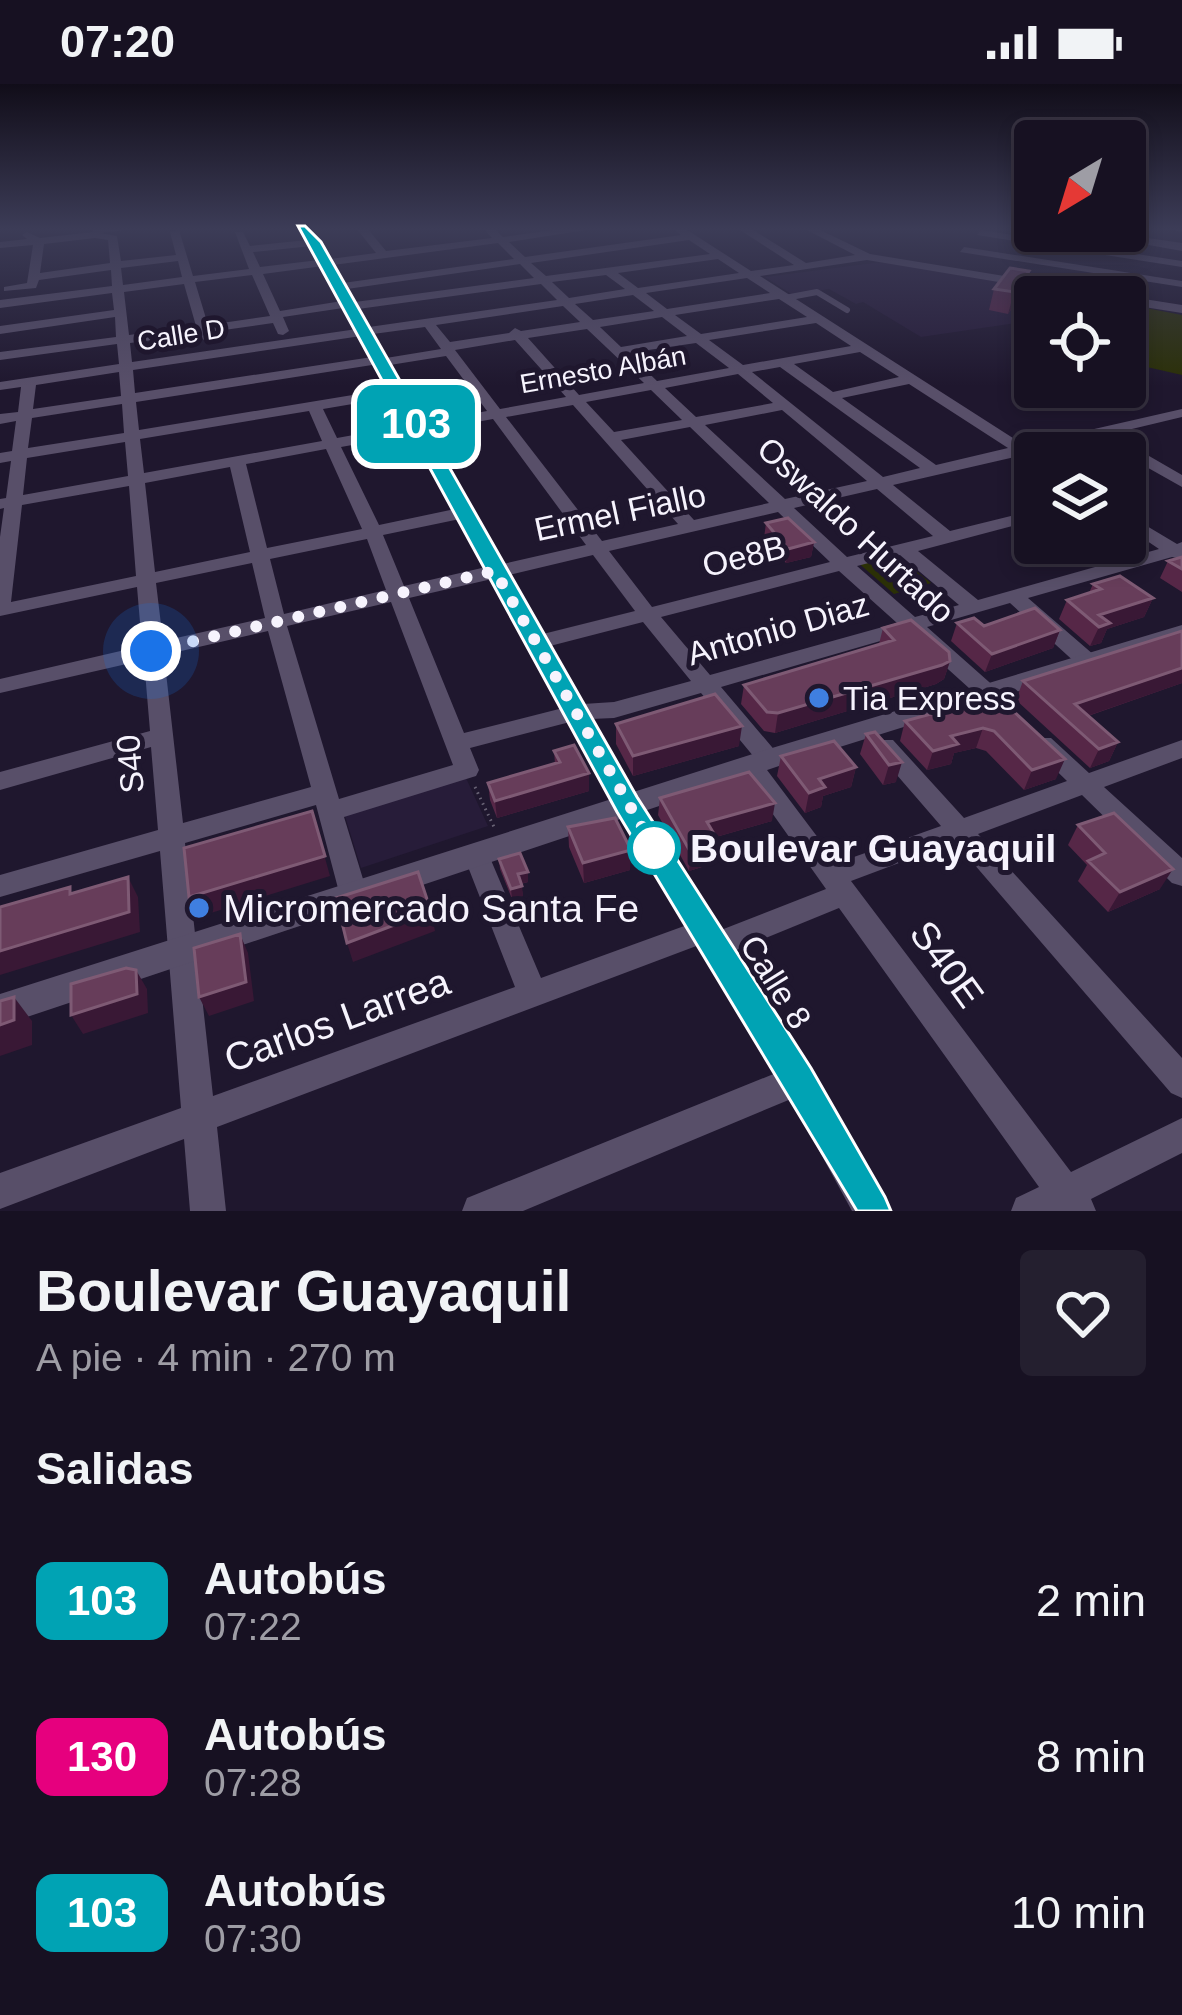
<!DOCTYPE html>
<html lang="es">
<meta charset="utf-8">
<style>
:root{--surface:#171122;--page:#241f2f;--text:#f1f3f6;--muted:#9e9da5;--line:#363140}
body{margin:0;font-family:Helvetica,sans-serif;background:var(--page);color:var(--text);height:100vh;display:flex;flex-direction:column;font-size:45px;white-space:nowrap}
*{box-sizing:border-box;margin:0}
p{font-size:39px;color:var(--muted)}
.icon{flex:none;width:66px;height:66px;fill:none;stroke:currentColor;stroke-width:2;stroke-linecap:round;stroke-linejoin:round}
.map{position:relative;height:1127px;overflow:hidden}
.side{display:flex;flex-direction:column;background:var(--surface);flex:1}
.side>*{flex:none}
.badge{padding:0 24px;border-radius:18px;font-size:42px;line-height:78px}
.needle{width:78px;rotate:218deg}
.fabs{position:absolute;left:1014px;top:36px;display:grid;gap:24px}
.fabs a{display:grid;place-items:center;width:132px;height:132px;border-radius:12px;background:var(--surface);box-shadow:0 6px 18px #0003,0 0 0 3px var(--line);font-size:60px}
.you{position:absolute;width:60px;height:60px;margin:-30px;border:9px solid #fff;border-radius:50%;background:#1a73e8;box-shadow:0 0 0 18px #1a73e833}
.map>.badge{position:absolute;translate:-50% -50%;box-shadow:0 0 0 6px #fff}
h2{padding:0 36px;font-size:45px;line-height:108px}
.round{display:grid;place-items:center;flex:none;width:126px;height:126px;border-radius:12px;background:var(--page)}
.head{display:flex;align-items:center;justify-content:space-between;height:204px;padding:0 36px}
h1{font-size:57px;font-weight:700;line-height:90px}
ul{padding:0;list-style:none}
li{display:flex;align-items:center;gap:36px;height:156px;padding:0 36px}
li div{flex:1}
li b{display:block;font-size:45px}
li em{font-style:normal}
li .badge{min-width:132px;font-weight:700;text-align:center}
.status{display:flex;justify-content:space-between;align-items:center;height:84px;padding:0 60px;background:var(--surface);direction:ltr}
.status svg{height:33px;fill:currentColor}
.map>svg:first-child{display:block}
</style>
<div class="status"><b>07:20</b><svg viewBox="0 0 49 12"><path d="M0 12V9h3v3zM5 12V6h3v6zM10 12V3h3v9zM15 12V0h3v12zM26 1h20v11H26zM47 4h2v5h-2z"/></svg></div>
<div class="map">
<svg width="1182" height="1127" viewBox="0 0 1182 1127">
<rect width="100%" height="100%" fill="#1f172e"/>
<!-- built -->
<path fill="#271c39" d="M889 177 1043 204 1023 238 921 253 863 218 856 220 829 205 793 211 765 193Z
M466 694 488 742 361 784 345 732Z"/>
<!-- green -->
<path fill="#2b3006" d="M1125 220 1182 231V291L1125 278Z
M891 467 931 499 894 510 856 477Z"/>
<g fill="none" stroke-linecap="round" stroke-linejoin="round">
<!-- path -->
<path stroke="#6b6577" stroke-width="3" stroke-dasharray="1.5 4.5" stroke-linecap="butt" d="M475 703 494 743"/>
<!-- service -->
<path stroke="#584f69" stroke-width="6" d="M785 214 817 208 847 226"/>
<!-- minor -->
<path fill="#584f69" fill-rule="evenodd" d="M92 144H142L100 149 117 152 121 177 176 171 170 148 179 146 193 192 249 185 235 148H243L250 162 307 156 297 144H308L330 175 376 169 356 144H367L386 167 492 154 483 144H494L503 153 568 144H599L509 158 525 173 681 151 672 144H684L751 187 794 181 737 144H750L806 179 855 171 803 144H816L870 170 1114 210 1116 213H1089L867 176 760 192 1024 361 1182 325V333L1111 350 1182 391V403L1095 354 1035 368V374L1019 372 893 401 950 447 1035 426V436L918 467 978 516 1159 465 1125 442V429L1177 460 1182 458V475L1172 473 1028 514 1094 571 1097 576 1094 581H1078L1010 519 927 543 1006 613 1009 618 1006 623H990L908 549 721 603 777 669 781 675 777 681 764 682 837 779 941 742 877 668 873 662 877 656H893L964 734 1067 697 1035 666 1031 660 1035 654H1051L1089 689 1182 656V674L1104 703 1182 774V802L1172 799 1082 711 978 750 1182 974V1014L1171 1009 955 758 851 797 1071 1088 1182 1034V1069L1091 1115 1096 1127H1011L1016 1114 1039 1103 839 824 734 867 809 985 889 1127H852L791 1015 523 1127H462L467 1114 776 989 699 861 217 1043 226 1127H190L184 1055 0 1125V1089L181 1024 160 767 0 813V791L158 746 151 663 0 706V688L150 647 144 576 0 609V595L142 562 137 503 0 532V453L4 424 0 425V415L6 414 11 377 0 379V369L12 367 16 337 0 340V330L18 328 21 303 0 306V298L119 280 117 260 0 276V268L116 253 115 233 0 250V242L114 226 112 209 0 224V216L112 202 111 186 39 196 36 204 4 207V203L27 199 33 161 0 164V158L27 155 22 151 27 148 40 154 93 148ZM95 154 108 156 110 179 40 189 44 160ZM689 156 710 170 546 192 531 179ZM498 159 514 175 343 199 333 181ZM312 162 319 176 260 183 253 168ZM718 175 739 189 638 204 618 189ZM178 177 182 193 123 201 121 184ZM520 180 534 194 355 218 347 205ZM323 182 342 217 280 227 263 190ZM252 191 270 232 208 241 195 198ZM606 191 625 205 569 214 552 198ZM747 194 770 209 667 225 646 209ZM184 200 196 242 129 251 124 208ZM541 200 557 216 369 243 358 225ZM633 211 654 227 593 236 575 220ZM779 215 807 233 701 250 675 231ZM563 222 580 238 521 247 515 244 509 249 450 258 436 241ZM343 224 357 245 132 278 130 259 198 250 205 257 211 253 210 248 273 239 278 250 283 251 289 247 283 233ZM662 233 687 252 621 263 600 243ZM816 239 851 262 743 281 709 256ZM425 243 441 265 386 274 373 250ZM587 245 644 299 579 311 528 254ZM361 252 372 273 135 309 133 286ZM515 256 566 313 500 325 455 266ZM696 259 729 284 657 297 628 269ZM860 268 899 293 833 308 794 280ZM446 272 487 327 423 339 390 281ZM372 281 378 283 389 305 139 346 136 318ZM780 283 920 384 883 393 752 288ZM119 288 121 312 33 325 36 301ZM738 290 773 319 696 333 665 304ZM909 300 1008 364 936 381 842 314ZM651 306 682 336 614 348 586 318ZM394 313 409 341 337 354 323 325ZM122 320 124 349 28 364 32 334ZM573 321 678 440 602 457 506 333ZM782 326 867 397 785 415 705 341ZM309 327 322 357 144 389 140 355ZM493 335 586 461 503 480 428 347ZM690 343 769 419 694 436 621 356ZM414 350 455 425 379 441 341 363ZM125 358 128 392 23 411 27 374ZM326 365 362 445 267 464 246 380ZM230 383 250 468 155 488 145 399ZM129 402 136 492 11 518 22 421ZM877 405 933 452 847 473 794 424ZM778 428 830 478 652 523 609 467ZM460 435 486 483 404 502 383 451ZM367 455 386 506 284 530 270 475ZM593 471 635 527 543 550 509 491ZM900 471 959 521 915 533 857 482ZM252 479 265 534 163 557 156 499ZM839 487 897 539 710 591 661 533ZM492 495 563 624 464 649 409 514ZM391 518 453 681 339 715 287 542ZM643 538 691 597 614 618 583 620 550 562ZM268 547 311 703 183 739 164 571ZM701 609 754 673 741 675 738 681 826 805 721 846 636 713 591 635 614 634ZM570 638 687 841 541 894 485 762 476 759 467 762 463 770 515 903 213 1012 185 759 316 721 339 808 343 816 353 819 363 816 367 808 344 733 476 692 479 686 470 664Z
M1173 144H1182V148L1174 146Z
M981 146 1182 177V183L977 151Z
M964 163 1182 197V203L960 168Z
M1125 212 1182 221V229L1125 220Z"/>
<!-- tertiary -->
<path fill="#584f69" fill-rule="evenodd" d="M1071 147H1100L1182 159V167Z
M1182 541V556L779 682 0 942V910L759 668Z"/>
</g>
<!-- wall -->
<path fill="#562747" d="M1048 147H1067L1065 152 1047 150Z
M1029 187 1023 208 1008 230 989 226 994 205Z
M766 439 814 458 811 473 786 479 764 454Z
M1182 473V508L1160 494 1168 477Z
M1093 500 1153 514 1144 533 1107 545 1101 559 1090 562 1059 535 1067 516 1089 509Z
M957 539 984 542 1060 546 1053 564 985 588 951 557Z
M883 544 950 577 944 595 936 600 775 649 764 647 741 620 744 601 879 560Z
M1182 547V599L1088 632 1118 658 1109 677 1090 684 1016 616 1023 597Z
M997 612 1056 695 1024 706 986 667 976 664 954 669 951 680 927 686 900 657 905 637Z
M616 640 739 662 633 692 616 660Z
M875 648 896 698 883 701 860 670 866 650Z
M554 667 589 689V707L497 734 490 716 488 699 555 680Z
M781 672 856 683 851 703 823 712 821 723 805 729 777 692Z
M660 714 772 737 716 753 718 778 689 787 658 731Z
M1078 741 1160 805 1108 828 1078 797 1087 781 1068 761Z
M568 743 630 786 584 799 569 763Z
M499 775 528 788V798L521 800 523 812 512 815 500 785Z"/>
<!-- shaded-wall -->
<path fill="#391835" d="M1029 187 1023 208 1008 230 1014 208Z
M814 458 811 473 786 479 788 465Z
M1153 514 1144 533 1107 545 1101 559 1090 562 1099 543V531Z
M1060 546 1053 564 985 588 992 570Z
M950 577 944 595 936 600 775 649 778 629Z
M1182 584V599L1067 639 1075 620Z
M742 642 739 662 633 692V672Z
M983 644 976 664 954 669 951 680 927 686 933 667 951 652Z
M1118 658 1109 677 1090 684 1099 665Z
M1065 675 1056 695 1024 706 1032 686Z
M902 678 896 698 883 701 889 681Z
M856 683 851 703 823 712 821 723 805 729 809 709 819 695Z
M589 689V707L497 734 495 717Z
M775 719 772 737 705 756 707 738Z
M312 727 330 792 198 833 189 813Z
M720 760 718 778 689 787 691 769Z
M631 766 630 786 584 799 583 779Z
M1173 785 1160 805 1108 828 1120 808Z
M528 788V798L519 800 518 790Z
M128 793 138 813 140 848 0 891V867Z
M522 802 523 812 512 815 511 805Z
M431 827 435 847 353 878 347 859Z
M240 850 248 869 254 917 209 932 199 913Z
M136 886 147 905 148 929 83 950 71 931Z
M14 913 32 937V961L0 972V941Z"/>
<!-- building -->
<path fill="#673d5a" stroke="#7e5a74" stroke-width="3" d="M1010 184 1029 187 1014 208 994 205Z
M788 434 814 458 788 465 766 439Z
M1182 473V485L1168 477Z
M1120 492 1153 514 1099 531 1110 539 1099 543 1067 516 1101 505 1093 500Z
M1035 524 1060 546 992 570 957 539 974 534 984 542Z
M911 536 949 568 950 577 942 581 778 629 767 628 744 601 894 556 883 544Z
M1182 547V584L1075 620 1118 658 1099 665 1023 597Z
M715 610 742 642 633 672 616 640Z
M997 612 1065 675 1032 686 994 647 983 644 951 652 958 660 933 667 905 637Z
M875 648 902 678 889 681 866 650Z
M834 657 856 683 819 695 825 703 809 709 781 672Z
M574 661 589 689 495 717 488 699 560 678 554 667Z
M749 688 775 719 707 738 720 760 691 769 660 714Z
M312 727 325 772 189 813 184 764Z
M1114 729 1173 785 1120 808 1088 777 1105 769 1078 741Z
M615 734 631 766 583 779 568 743Z
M520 769 528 788 518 790 522 802 511 805 499 775Z
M418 788 431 827 347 859 336 814Z
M128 793 129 828 0 867V823L70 803V810Z
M240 850 246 898 199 913 194 864Z
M126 884 136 886 137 910 71 931V900Z
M14 913V936L0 941V917Z"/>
<!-- sky -->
<linearGradient id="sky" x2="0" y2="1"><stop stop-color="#110d19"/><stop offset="0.48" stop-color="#3c3c57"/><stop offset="1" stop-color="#3c3c57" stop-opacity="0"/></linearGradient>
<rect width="1182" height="302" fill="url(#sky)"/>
<!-- line -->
<path fill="#00a3b4" stroke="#fff" stroke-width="3" d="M298 142H305L321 158 637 713 811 984 885 1113 891 1127H857L786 1009 617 728Z"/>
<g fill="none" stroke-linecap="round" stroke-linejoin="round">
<!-- walk -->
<path stroke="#f6f3fd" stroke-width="12" stroke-dasharray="0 21.6" d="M151 567 495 487 654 764"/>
</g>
<!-- markers -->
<g fill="#3f7fe0" stroke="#1f172e" stroke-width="4.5">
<circle cx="819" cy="614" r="12"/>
<circle cx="199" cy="824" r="12"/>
</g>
<circle fill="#fff" stroke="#00a3b4" stroke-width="6" cx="654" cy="764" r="24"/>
<g text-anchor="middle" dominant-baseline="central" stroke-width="10" stroke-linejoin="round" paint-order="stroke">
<!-- far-street labels -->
<g font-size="27" fill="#f6f3fd" stroke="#1f172e">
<text transform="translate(181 251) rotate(-9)">Calle D</text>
<text transform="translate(603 286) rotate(-10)">Ernesto Albán</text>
</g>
<!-- street labels -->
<g font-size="33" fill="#f6f3fd" stroke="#1f172e">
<text transform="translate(620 428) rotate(-12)">Ermel Fiallo</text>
<text transform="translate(856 446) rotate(43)">Oswaldo Hurtado</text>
<text transform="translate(744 472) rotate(-14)">Oe8B</text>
<text transform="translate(778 545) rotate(-16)">Antonio Diaz</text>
<text transform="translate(130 680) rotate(-95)">S40</text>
<text transform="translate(776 898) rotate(58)">Calle 8</text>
</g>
<!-- poi labels -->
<g font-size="33" fill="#f6f3fd" stroke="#1f172e" text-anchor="start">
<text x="843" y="614">Tia Express</text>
</g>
<!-- near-stop labels -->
<g font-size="39" font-weight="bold" fill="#f6f3fd" stroke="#1f172e" text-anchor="start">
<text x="690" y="764">Boulevar Guayaquil</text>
</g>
<!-- near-poi labels -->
<g font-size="39" fill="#f6f3fd" stroke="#1f172e" text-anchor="start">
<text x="223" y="824">Micromercado Santa Fe</text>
</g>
<!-- near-street labels -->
<g font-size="39" fill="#f6f3fd" stroke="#1f172e">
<text transform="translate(947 880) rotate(54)">S40E</text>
<text transform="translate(337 936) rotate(-20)">Carlos Larrea</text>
</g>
</g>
</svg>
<div class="fabs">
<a><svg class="needle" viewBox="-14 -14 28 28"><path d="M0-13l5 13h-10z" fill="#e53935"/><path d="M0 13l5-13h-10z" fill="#9e9da5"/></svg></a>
<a><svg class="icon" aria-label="locate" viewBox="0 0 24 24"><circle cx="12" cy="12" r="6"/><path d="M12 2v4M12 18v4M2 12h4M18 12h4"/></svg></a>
<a><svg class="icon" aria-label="layers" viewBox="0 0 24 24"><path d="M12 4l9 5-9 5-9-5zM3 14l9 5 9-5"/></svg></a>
</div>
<div class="you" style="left:151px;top:567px"></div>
<b class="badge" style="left:416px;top:340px;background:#00a3b4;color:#fff">103</b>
</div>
<section class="side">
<div class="head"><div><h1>Boulevar Guayaquil</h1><p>A pie · 4 min · 270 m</p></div><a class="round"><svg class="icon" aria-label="heart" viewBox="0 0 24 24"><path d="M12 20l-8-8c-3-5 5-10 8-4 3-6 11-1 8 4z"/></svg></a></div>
<h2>Salidas</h2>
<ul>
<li><span class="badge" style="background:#00a3b4;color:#fff">103</span><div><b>Autobús</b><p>07:22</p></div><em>2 min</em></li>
<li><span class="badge" style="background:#e6007e;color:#fff">130</span><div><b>Autobús</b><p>07:28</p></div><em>8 min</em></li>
<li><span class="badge" style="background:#00a3b4;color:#fff">103</span><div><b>Autobús</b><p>07:30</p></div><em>10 min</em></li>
</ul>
</section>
